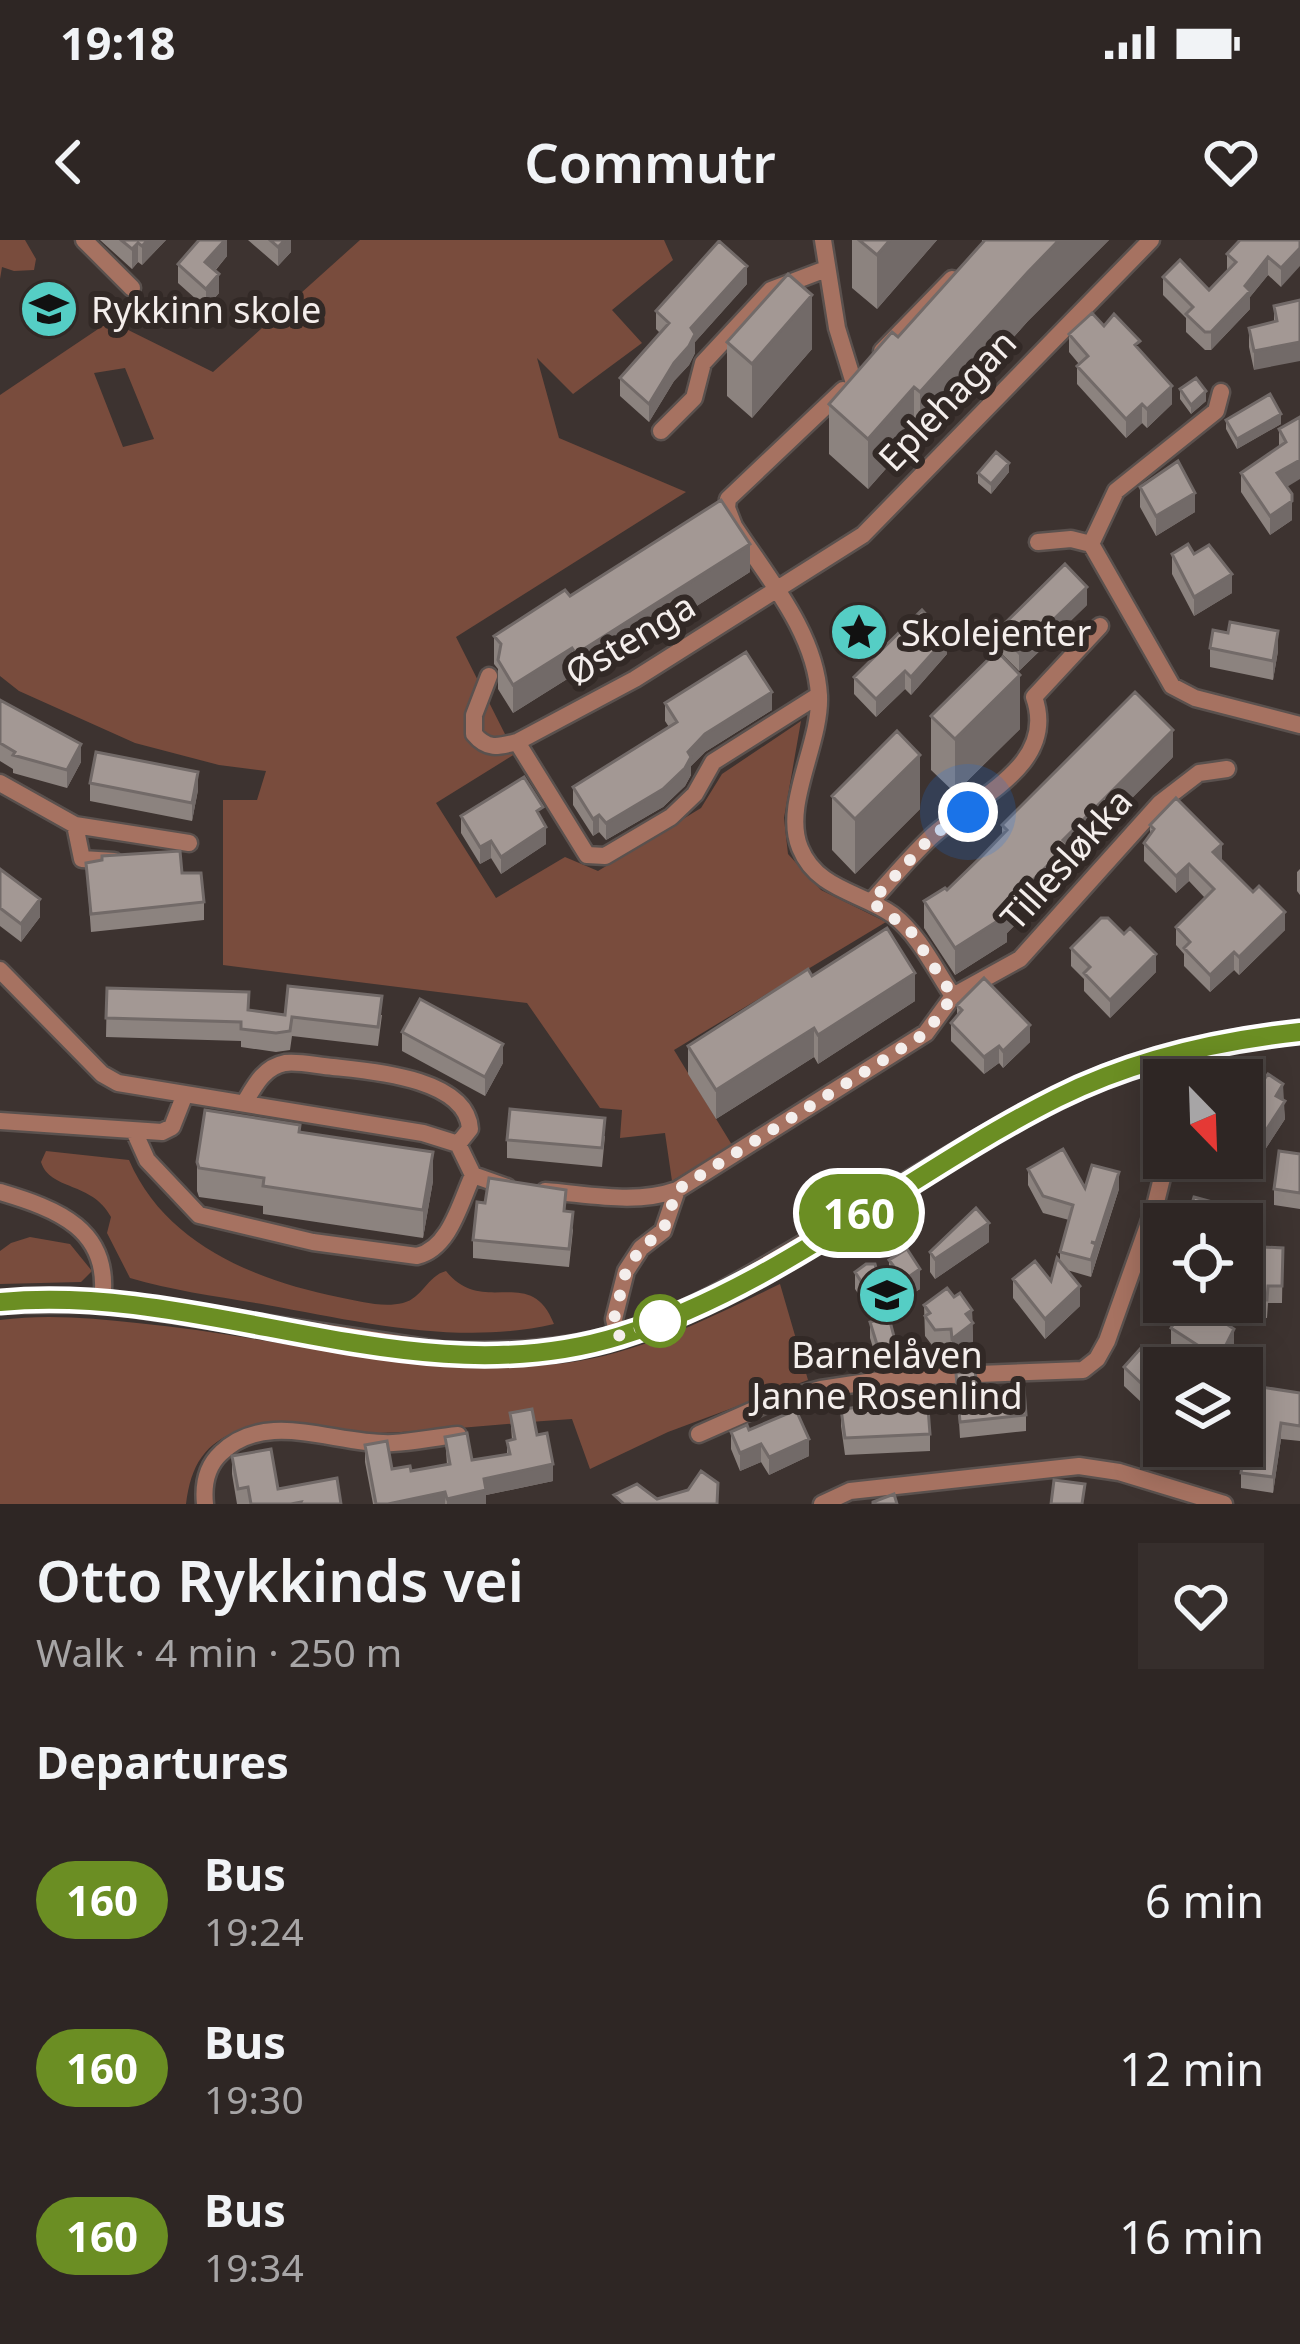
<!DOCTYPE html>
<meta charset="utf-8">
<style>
:root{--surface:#2e2624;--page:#362e2c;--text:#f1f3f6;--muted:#a7a5a6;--line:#494341}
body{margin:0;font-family:"Noto Sans",sans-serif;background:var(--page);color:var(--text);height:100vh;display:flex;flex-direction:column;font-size:45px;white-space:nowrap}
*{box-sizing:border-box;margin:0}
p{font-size:39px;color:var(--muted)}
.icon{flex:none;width:66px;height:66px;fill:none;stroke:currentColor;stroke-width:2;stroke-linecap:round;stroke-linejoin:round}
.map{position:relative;height:1264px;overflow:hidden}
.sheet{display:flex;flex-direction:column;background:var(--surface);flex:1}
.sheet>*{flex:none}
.badge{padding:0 24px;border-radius:39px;font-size:42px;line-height:78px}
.needle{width:78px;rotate:157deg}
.controls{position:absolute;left:1143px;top:819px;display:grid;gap:24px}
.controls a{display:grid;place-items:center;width:120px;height:120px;border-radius:0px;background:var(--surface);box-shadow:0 6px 30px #0003,0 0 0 3px var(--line);font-size:60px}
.you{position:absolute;width:60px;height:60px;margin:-30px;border:9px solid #fff;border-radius:50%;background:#1a73e8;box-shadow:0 0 0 18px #1a73e833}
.map>.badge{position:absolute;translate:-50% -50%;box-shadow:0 0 0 6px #fff}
h2{padding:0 36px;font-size:45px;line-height:108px}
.round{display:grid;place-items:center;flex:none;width:126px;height:126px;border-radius:0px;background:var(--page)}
.overview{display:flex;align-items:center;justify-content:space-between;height:204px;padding:0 36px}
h1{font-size:57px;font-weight:600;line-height:90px}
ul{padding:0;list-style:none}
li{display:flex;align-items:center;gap:36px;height:168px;padding:0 36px}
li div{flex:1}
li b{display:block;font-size:45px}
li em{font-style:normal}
li .badge{min-width:132px;font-weight:700;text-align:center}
.status{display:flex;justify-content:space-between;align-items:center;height:84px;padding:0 60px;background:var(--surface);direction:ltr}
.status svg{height:33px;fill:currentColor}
header{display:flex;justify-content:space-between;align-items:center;height:156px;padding:0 36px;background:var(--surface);font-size:54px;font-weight:600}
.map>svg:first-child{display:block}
</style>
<div class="status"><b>19:18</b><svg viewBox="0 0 49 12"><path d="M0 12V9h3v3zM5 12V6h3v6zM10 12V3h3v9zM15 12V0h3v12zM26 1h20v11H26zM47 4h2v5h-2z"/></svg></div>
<header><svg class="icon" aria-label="back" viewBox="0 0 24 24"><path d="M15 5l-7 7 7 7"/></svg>Commutr<svg class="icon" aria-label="heart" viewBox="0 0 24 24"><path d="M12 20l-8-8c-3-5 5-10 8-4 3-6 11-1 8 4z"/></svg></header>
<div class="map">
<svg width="1300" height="1264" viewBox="0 0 1300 1264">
<rect width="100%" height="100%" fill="#3d3330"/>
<!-- green -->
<path fill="#794c3d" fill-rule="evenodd" d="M0 0H25L36 19 34 30 14 31 2 27 0 39Z
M360 0H664L673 20 612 70 642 103 573 154 537 118 559 198 686 252 456 397 515 514 436 563 496 658 565 617 598 631 701 568 722 534 801 481 784 578 788 614 821 650 886 682 674 810 732 905 672 941 665 893 620 898 622 870 600 868 527 763 223 725V560H257L266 531 219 525 135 503 19 451 0 436V155L110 81 213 132ZM125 128 154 199 123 207 94 133Z
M46 911 129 920C165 1004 255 1040 338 1057 359 1061 382 1068 403 1063 423 1058 427 1036 446 1031 484 1078 530 1023 554 1084 460 1106 361 1082 267 1065 221 1057 174 1051 130 1038L107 993 111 977C92 941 50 951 41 922Z
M30 997 70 1004 92 1031 81 1042 0 1044V1011L11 1003Z
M780 1044 808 1140 668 1192 590 1229 572 1179C508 1183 443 1191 379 1193 339 1194 279 1176 242 1189 204 1203 191 1225 186 1264H0V1080C46 1074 91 1078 137 1083 279 1096 422 1141 566 1123 642 1113 711 1077 780 1044Z"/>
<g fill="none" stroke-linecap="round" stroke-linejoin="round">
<!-- minor casing -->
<g stroke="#5a514e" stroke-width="21">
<path id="minor" d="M84 0 132 48
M823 0 837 88 853 140
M882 111 952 39
M1221 152 1216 171 1116 251 1091 304 1172 446 1195 458 1300 485
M661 191 694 158 703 123 771 50 826 29
M1038 302 1071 299 1091 304
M489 436 474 475V494C487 510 498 507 517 502L635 439 863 295 1151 0
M517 502 587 615 605 616 671 577 695 554 713 522 819 455
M0 543 75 585 189 603
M75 585 82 619 114 621
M871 662C890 641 909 618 930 598 971 559 1059 527 1034 457L1100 386
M0 730 102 834 118 843 423 893 458 904 473 935 507 947
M953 756 1020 719 1160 563 1199 533 1227 529
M1185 810V840
M245 862C255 845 264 827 285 823 299 821 318 826 333 827 371 831 467 838 470 889L458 904
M0 881 162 892 172 887 185 854
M134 891 147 920 199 975 313 1002 417 1016C450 1008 460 963 473 935
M545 951C588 954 635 965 677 950L926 793 953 756C935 729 919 695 893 675 861 652 817 650 800 608 782 565 821 504 819 456 816 393 767 337 734 286L727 268 728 259 843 150
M0 952C57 969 112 989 102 1061
M618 1096 614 1079 626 1031 641 1008 663 991 677 950
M699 1194 769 1163 821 1149 900 1137 1083 1130 1097 1119 1107 1101 1155 966 1167 918
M205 1264C203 1245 207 1226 221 1213 267 1168 337 1206 393 1203 414 1202 436 1197 458 1195
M822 1264 850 1251 1079 1226 1119 1232 1224 1264"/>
</g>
<!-- tertiary casing -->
<g stroke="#5a514e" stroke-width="26">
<path id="tertiary" d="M0 1062 102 1061 444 1113C502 1114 559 1113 616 1097 677 1080 734 1047 788 1015 890 956 989 887 1097 840 1162 812 1230 800 1300 792"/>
</g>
<!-- minor -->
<use href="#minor" stroke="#a67261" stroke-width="16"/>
<!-- tertiary -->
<use href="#tertiary" stroke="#a67261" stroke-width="21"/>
</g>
<!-- wall -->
<path fill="#8c837f" d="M100 0H166L142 25 138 22 132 29Z
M227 0V16L215 31 219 53 206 68 178 43V24Z
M248 0H291V12L278 26Z
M852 0H937L877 69 852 48Z
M982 0H1109L1028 81 920 202 914 197 868 249 829 214V164L898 97 982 4Z
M1300 0 1281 47 1268 35 1250 57V69L1211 110H1205L1186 92V78L1163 55V37L1209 50 1227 31V14Z
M747 44 695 102V113L689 125 674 141 649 182 620 156V138L660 93 656 89V71Z
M1300 60 1254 130 1249 107V88L1274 82V66Z
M1104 86 1140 111 1172 164 1147 188 1142 183 1126 198 1077 144V126L1079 124 1069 112V94Z
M727 102 812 109 752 178 727 156Z
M1180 149 1206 161 1191 174 1180 159Z
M1300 177 1287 247 1292 280 1270 295 1241 252V233L1279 207V189Z
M1226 180 1281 184 1237 209 1226 189Z
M1009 232 991 254 978 243V233Z
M1140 247 1195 272 1156 296 1140 267Z
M1172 314 1232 353 1194 376 1172 334Z
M750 332 576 443 572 436 513 473 498 449V429L494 424V396L570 356Z
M1087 365 1019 431 997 409V391Z
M1210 408 1278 411 1273 440 1210 427Z
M947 414 911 455 905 449 876 477 854 454V437Z
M0 460 81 522 67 548 13 533V529L0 521Z
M665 463 772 470 705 512 691 526V535L685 546 663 567 606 600 599 592 593 596 573 565V547L669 487 665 481Z
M931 476 1020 489 955 553 931 530Z
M1173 517 1068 622V632L1007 693V702L955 735 924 688V661L947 650 1002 596V585Z
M90 543 198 550 192 581 90 561Z
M832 556 920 569 855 634 832 610Z
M461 576 543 581 546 604 501 634 491 618 480 624 461 593Z
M1150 585 1222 620 1285 690 1239 735 1234 730 1210 752 1184 726V714L1176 705V687L1205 658 1189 641 1176 653 1144 621V603L1150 595Z
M86 623 182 633 204 662V680L91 692Z
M0 629 40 677 21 702 0 686Z
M1300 629V655L1297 651V632Z
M1071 708 1156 732 1110 778 1084 751V739L1071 726Z
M812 736 915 761 818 824 814 817 716 879 688 834V806Z
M107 748 285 775H382L378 806 292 796 290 810 276 812 241 807V801L106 797Z
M957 765 1030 802 1003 828 999 823 984 834 951 801V783L957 776Z
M402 792 503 823 485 856 402 811Z
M1283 860 1285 879 1257 922 1240 918H1242V871Z
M300 892 433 941 423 998 263 974V966L199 957 197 951V922Z
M605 896 602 927 507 918V900Z
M1300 914V969L1274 965V949Z
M1028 929 1085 948 1119 949 1091 1037 1067 1030 1080 1066 1045 1099 1013 1058V1039L1051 1041 1060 1021V1012L1069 980 1043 973 1028 945Z
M566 971 573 990 569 1027 473 1018V1000Z
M989 1002 935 1039 930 1032V1012Z
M1244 1006 1283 1008 1282 1063H1268L1267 1078 1243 1077Z
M889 1020 920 1049 904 1059 889 1040Z
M866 1024 897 1108V1125L879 1127 870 1098V1082L876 1080 855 1049V1032Z
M954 1057 972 1070 973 1103 952 1118 951 1108 935 1109 925 1096 924 1065Z
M1171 1088 1234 1108 1224 1128H1204L1171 1107Z
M1124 1127 1158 1144 1141 1162 1124 1146Z
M956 1133 978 1152 1026 1175V1191L960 1198Z
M1300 1153V1201L1281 1199 1273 1253 1241 1248V1233L1253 1205Z
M841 1169H910L930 1194V1211L845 1215 841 1186Z
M510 1173 537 1195 553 1241 486 1255V1264H373L365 1222V1205L392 1229 411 1231 447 1225 445 1197 472 1220 507 1214V1201L512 1200Z
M749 1190 809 1216 769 1235 761 1222 740 1231 731 1209V1192Z
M232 1216 278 1249 341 1264H237L232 1234Z"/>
<!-- shaded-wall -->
<path fill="#726a68" d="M148 0H166L142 25V6Z
M225 0H227V16L205 42V22Z
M285 0H291V12L278 26V7Z
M890 0H937L877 69V15Z
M1059 0H1109L1028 81 920 202V152L1028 32Z
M138 3V22L132 29V9Z
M1300 8V26L1281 47V28Z
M1268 17V35L1250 57V69L1211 110V92L1245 46Z
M747 26V44L695 102V113L689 125 674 141 649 182V164L691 88Z
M219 34V53L206 68V49Z
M812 55V109L752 178V124Z
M1300 102V121L1254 130V111Z
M1172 146V164L1147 188V169Z
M914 147V197L868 249V199Z
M1206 151V161L1191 174V165Z
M1142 164V183L1126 198V179Z
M1281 174V184L1237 209V199Z
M1300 220V239L1277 253V233Z
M1009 223V232L991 254V244Z
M1195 253V272L1156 296V276Z
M1292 261V280L1270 295V276Z
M750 304V332L576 443V414Z
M1232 334V353L1194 376V357Z
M1087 347V365L1019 431V413Z
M1278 391V411L1273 440V421Z
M947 397V414L911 455V437Z
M572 408V436L513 473V445Z
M905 431V449L876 477V459Z
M1020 435V489L955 553V499Z
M772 452V470L705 512 691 526V535L685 546 663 567 606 600V583L688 512 705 494Z
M1173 490V517L1068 622V632L1007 693V702L955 735V708L1003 670 1063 600Z
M81 504V522L67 548V530Z
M920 515V569L855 634V579Z
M198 532V550L192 581V563Z
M599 575V592L593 596V579Z
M546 587V604L501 634V617Z
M491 601V618L480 624V607Z
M1222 604V622L1213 612Z
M1189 624V641L1176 653V636Z
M40 659V677L21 702V684Z
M1285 672V690L1239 735V717Z
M1234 712V730L1210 752V735Z
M1156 714V732L1110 778V760Z
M915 733V761L818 824V795Z
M1030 785V802L1003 828V811Z
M814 788V817L716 879V850Z
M503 804V823L485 856V837Z
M999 806V823L984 834V817Z
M1283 844 1285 879 1257 922V904L1276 856Z
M433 912V941L423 998V970Z
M1119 932V949L1096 1020V1003Z
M989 983V1002L935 1039V1019Z
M1096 1004V1021L1091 1037V1020Z
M920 1029V1049L904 1059V1040Z
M1080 1046V1066L1045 1099V1079Z
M972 1070 973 1103 952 1118V1099L966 1074Z
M1234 1089V1108L1224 1128H1219V1119Z
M1158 1124V1144L1141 1162V1143Z
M1281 1183V1199L1273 1253V1237Z
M809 1199V1216L769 1235V1217Z
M761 1204V1222L740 1231V1213Z
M553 1224V1241L486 1255V1264H447V1259L484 1239Z
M445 1252V1264H388Z"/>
<!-- building -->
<path fill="#a39894" stroke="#726a68" stroke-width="3" d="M121 0H148L142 6 138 3 132 9Z
M199 0H225L205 22 219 34 206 49 178 24Z
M270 0H285L278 7Z
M859 0H890L877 15Z
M985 0H1059L1028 32 920 152 914 147 868 199 829 164 892 92 898 97Z
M1240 0H1300V8L1281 28 1268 17 1245 46 1250 51 1211 92H1205L1186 74 1193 67 1163 37 1180 20 1209 50 1236 22 1227 14Z
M719 1 747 26 691 88 695 94 689 106 674 123 649 164 620 138 669 83 656 71Z
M788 34 812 55 752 124 727 102Z
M1300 60V102L1254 111 1249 88 1277 81 1274 66Z
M1092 73 1104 86 1114 74 1140 101 1135 105 1172 146 1147 169 1142 164 1126 179 1077 126 1088 116 1069 94Z
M1196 138 1206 151 1191 165 1180 149Z
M1270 154 1281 174 1237 199 1226 180Z
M1300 177V220L1277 233 1292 254V261L1270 276 1241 233 1286 202 1279 189Z
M996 212 1009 223 991 244 978 233Z
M1178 221 1195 253 1156 276 1140 247Z
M721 260 750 304 576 414 572 408 513 445 498 420 501 404 494 396 565 350 570 356Z
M1188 304 1194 314 1209 305 1232 334 1194 357 1172 314Z
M1065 324 1087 347 1019 413 997 391Z
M922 370 947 397 911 437 905 431 876 459 854 437Z
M1230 382 1278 391 1273 421 1210 408 1213 390 1228 393Z
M997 411 1020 435 955 499 931 476Z
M746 412 772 452 705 494 688 512 691 517 685 528 663 549 606 583 599 575 593 579 573 547 677 482 665 463Z
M1135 452 1173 490 1063 600 1068 605 1003 670 1007 675 955 708 924 661 945 648 947 650 980 618 1007 590 1002 585Z
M0 460 81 504 67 530 13 515 15 512 0 503Z
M897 491 920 515 855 579 832 556Z
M96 512 198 532 192 563 90 543Z
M524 537 543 567 537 571 546 587 501 617 491 601 480 607 461 576Z
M1176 558 1222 604 1213 612 1253 652 1259 646 1285 672 1239 717 1234 712 1210 735 1184 708 1190 702 1176 687 1214 649 1189 624 1176 636 1144 603 1154 589 1150 585Z
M180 611 182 633H201L204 662 91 674 86 623 102 620V616Z
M0 629 40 659 21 684 0 668Z
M1101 678H1108L1124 694 1130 688 1156 714 1110 760 1084 733 1090 727 1071 708Z
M887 688 915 733 818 795 814 788 716 850 688 806 808 729 812 736Z
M984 738 1030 785 1003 811 999 806 984 817 951 783 962 770 957 765Z
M288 746 382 756 378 787 292 777 290 791 276 793 241 789V782L106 778 107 748 249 752 248 770 285 775Z
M420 759 503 804 485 837 402 792Z
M1268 834 1283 844 1276 856 1285 861 1257 904 1243 902 1242 871Z
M510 869 605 878 602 908 507 900Z
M205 870 300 885 299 892 433 912 423 970 263 946 264 938 199 928 197 922Z
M1063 909 1085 948 1092 925 1119 932 1096 1003 1091 1002 1096 1004 1091 1020 1060 1012 1073 965 1043 956 1028 929Z
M1279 911 1300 914V953L1274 949Z
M489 938 566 950 564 971 573 972 569 1009 473 1000 477 962 485 963Z
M1194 957 1220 964 1217 984H1183L1185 976 1188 977Z
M976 968 989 983 935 1019 930 1012Z
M1244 1006 1283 1008 1282 1046H1268L1267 1060H1243Z
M907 1009 920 1029 904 1040 889 1020Z
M1057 1018 1080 1046 1045 1079 1013 1039 1035 1021 1051 1041Z
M866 1024H875L897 1108 879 1111 870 1082 885 1078 855 1032Z
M947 1048 954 1057 960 1053 972 1070 966 1074 973 1083 952 1099 951 1089 935 1090 925 1076 930 1073 924 1065Z
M1187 1063H1194L1234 1089 1219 1119 1171 1088Z
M1140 1109 1158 1124 1141 1143 1124 1127Z
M975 1131 978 1152 1024 1148 1026 1175 960 1182 956 1133Z
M1261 1147 1300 1153V1186L1281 1183 1273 1237 1241 1233 1245 1204 1253 1205Z
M910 1162V1169L928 1168 930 1194 845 1198 841 1169Z
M532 1169 537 1195 547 1193 553 1224 484 1239 486 1250 447 1259 445 1252 388 1264H376L365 1205 387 1201 392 1229 410 1226 411 1231 450 1224 445 1197 467 1193 472 1220 510 1214 507 1201 515 1199 510 1173Z
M796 1170 809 1199 769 1217 761 1204 740 1213 731 1192 747 1185 749 1190Z
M271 1209 278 1249 337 1238 341 1264H300L301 1262 291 1264H251L248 1247 238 1249 232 1216Z
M701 1231 718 1243 717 1264H624L614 1255 637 1244 657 1259 688 1250Z
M1054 1240 1085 1244 1082 1264H1051Z
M894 1254 897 1264H873V1262Z"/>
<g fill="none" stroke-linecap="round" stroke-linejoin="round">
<!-- line casing -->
<g stroke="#fff" stroke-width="27">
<path id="line" d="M0 1062C207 1042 415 1160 620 1096 776 1048 911 931 1057 858 1133 820 1215 801 1300 792"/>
</g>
<!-- line -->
<use href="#line" stroke="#6b8e23" stroke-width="18"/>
<!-- walk -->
<path stroke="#f4eeec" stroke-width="12" stroke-dasharray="0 21.6" d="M660 1081 618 1096 614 1079 626 1031 641 1008 663 991 677 950 926 793 953 756 910 690 871 662 933 595 968 572"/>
</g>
<!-- icons -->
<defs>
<g id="school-disc" transform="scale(3)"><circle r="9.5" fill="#55cec5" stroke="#322926"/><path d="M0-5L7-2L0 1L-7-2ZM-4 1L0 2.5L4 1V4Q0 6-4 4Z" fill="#111"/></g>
<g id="sight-disc" transform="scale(3)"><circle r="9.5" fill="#55cec5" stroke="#322926"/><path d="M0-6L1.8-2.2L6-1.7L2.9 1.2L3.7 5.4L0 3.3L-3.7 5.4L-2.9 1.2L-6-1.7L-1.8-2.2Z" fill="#111"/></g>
</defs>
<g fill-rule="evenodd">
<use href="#school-disc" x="49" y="69"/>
<use href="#sight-disc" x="859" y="392"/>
<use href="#school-disc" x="887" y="1055"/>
</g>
<!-- markers -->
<circle fill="#fff" stroke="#6b8e23" stroke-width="6" cx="660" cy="1081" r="24"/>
<g text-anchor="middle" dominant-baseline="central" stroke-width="12" stroke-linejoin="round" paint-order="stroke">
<!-- poi labels -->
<g font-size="36" fill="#f4eeec" stroke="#322926" text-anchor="start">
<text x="91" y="69">Rykkinn skole</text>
<text x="901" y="392">Skolejenter</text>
<text x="887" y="1114" text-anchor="middle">Barnelåven<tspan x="887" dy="41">Janne Rosenlind</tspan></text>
</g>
<!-- street labels -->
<g font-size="36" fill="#f4eeec" stroke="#322926">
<text transform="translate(947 160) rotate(-46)">Eplehagan</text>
<text transform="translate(630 399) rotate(-31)">Østenga</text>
<text transform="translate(1066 619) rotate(-48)">Tillesløkka</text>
</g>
</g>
</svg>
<div class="controls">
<a><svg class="needle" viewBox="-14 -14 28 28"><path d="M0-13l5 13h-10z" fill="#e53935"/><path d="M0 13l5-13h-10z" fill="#a7a5a6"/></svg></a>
<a><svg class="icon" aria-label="locate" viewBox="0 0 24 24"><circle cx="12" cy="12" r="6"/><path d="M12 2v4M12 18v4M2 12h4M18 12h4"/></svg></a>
<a><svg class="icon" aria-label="layers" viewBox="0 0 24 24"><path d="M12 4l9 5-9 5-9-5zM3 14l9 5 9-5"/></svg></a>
</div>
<div class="you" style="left:968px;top:572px"></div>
<b class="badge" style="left:859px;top:973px;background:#6b8e23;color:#fff">160</b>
</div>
<section class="sheet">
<div class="overview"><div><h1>Otto Rykkinds vei</h1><p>Walk · 4 min · 250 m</p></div><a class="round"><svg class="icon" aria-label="heart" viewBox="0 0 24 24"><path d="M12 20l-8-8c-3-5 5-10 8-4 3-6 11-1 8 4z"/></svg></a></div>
<h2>Departures</h2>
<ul>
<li><span class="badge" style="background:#6b8e23;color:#fff">160</span><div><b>Bus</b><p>19:24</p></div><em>6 min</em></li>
<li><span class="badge" style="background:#6b8e23;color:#fff">160</span><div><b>Bus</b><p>19:30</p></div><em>12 min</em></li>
<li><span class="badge" style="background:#6b8e23;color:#fff">160</span><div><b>Bus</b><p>19:34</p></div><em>16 min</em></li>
</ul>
</section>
